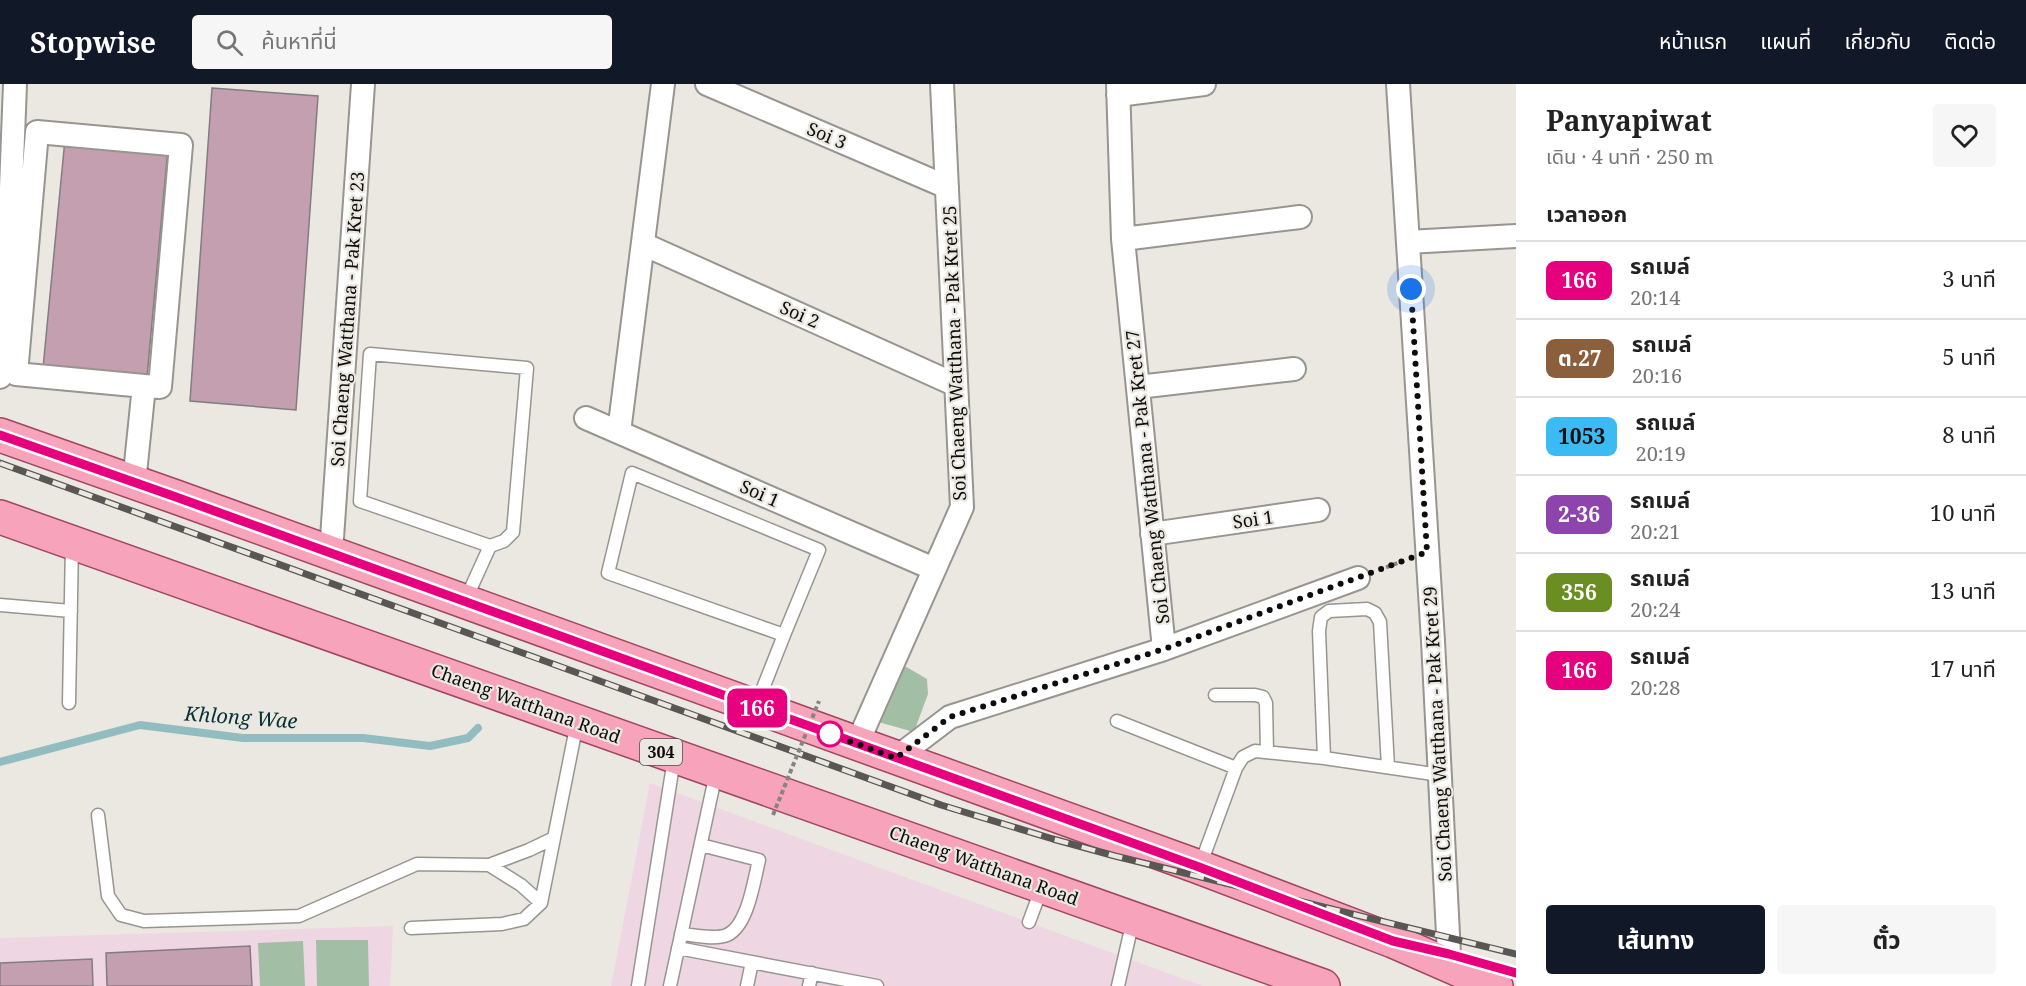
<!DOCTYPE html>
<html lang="th">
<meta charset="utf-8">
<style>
:root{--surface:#fff;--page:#f6f6f6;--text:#222;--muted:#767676;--line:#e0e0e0;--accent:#111827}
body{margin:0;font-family:"Noto Serif","Noto Sans Thai",serif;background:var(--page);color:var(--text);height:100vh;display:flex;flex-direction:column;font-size:22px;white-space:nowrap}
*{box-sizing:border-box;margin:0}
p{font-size:20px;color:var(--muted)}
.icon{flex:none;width:33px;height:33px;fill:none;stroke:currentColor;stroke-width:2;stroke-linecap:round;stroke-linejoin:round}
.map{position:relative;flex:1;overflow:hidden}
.details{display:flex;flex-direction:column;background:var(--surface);width:510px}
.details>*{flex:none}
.badge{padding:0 12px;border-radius:9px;font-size:21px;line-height:39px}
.you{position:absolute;width:30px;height:30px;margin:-15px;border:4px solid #fff;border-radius:50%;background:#1a73e8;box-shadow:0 0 0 9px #1a73e833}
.map>.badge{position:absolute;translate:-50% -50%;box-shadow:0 0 0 3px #fff}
h2{padding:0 30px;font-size:22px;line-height:54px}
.round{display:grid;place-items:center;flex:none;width:63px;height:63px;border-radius:6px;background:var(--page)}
.overview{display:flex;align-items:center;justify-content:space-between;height:102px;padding:0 30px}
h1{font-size:28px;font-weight:700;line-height:45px}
.button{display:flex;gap:12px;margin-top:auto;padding:12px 30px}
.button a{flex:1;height:69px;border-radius:6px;background:var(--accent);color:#fff;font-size:24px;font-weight:700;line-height:69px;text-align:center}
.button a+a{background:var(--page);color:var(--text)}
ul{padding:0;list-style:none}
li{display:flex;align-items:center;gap:18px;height:78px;padding:0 30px;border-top:2px solid var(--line)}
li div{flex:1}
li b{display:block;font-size:22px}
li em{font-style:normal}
li .badge{min-width:66px;font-weight:700;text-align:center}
header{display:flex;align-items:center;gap:36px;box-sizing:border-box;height:84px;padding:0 30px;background:var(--accent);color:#fff}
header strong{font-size:28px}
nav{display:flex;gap:33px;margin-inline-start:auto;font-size:21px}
.search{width:420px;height:54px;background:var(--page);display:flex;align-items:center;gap:15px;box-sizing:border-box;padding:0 21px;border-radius:6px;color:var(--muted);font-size:22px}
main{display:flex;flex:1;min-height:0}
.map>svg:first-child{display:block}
</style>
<header>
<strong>Stopwise</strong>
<div class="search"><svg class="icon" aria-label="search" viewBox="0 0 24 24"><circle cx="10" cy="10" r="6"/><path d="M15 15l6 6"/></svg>ค้นหาที่นี่</div>
<nav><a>หน้าแรก</a><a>แผนที่</a><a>เกี่ยวกับ</a><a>ติดต่อ</a></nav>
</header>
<main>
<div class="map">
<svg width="1516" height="902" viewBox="0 0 1516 902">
<rect width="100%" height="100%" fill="#ebe8e2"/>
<!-- education -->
<path fill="#eed7e2" d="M650 699 883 785 1203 902H611Z
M393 842 390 902H0V854Z"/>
<!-- green -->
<path fill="#a2bfa5" d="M903 581 927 595 928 610 914 648 871 636Z
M316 856H368L369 902H317Z
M303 857 305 902H260L258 859Z"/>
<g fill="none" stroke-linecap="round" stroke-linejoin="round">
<!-- stream -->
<path stroke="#91bdc0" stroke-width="8" d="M0 678 140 641 243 654H363L430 662 468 654 478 644"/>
</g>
<!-- building -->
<path fill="#c39fb0" stroke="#827d7f" stroke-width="1.5" d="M212 4 318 12 296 326 190 317Z
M65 55 168 64 147 293 43 284Z
M250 862 252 902H107L106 869Z
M92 875 93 902H0V879Z"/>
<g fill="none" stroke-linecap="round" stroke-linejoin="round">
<!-- service casing -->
<g stroke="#989590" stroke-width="15">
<path id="service" d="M465 517 490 462 360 417 370 270 527 284 513 448 504 457 490 462
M0 521 71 527
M1215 611H1255L1263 613 1266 619 1267 668
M69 619 72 460
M756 622 784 551 608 489 632 389 819 466 784 551
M1117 637 1236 684
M1324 674 1319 547 1321 533 1329 527 1367 525 1375 529 1380 538 1388 683
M98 731 108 812 121 831 144 837 299 832 417 780 489 781 521 801 541 819
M489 781 529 766 554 754
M1200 782 1236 684 1243 673 1255 667 1324 674 1440 691
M1029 838 1042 803
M411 844 502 840 524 835 541 819 577 639
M681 850C694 851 714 856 727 851 748 842 754 796 759 776L701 761
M678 864 877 902
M638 902 674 675
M670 902 713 703 718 688
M747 902 752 878
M809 902 812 889
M1118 902 1133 836"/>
</g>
<!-- minor casing -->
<g stroke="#989590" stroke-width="26">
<path id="minor" d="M707 0 947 103
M1398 0 1433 557 1449 870
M1118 11 1204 0
M1123 155 1300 133
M1408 158 1516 152
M643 160 956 301
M0 293 6 235 15 0
M1138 303 1294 285
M586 334 934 485
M619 348 663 0
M134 399 144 302 16 290 37 48 181 61 160 303 144 302
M1152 450 1318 426
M331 469 363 0
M1164 565 1358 494
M857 660 962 423 942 0
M896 674 950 633 1164 565 1123 155 1118 0"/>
</g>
<!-- primary casing -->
<g stroke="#a14660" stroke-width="36">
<path id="primary" d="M0 351 176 413 1199 783 1393 857 1496 902
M0 433 1323 902"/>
</g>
<!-- path -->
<path stroke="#868480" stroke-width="4" stroke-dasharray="4.5 3" stroke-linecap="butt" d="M1379 486 1406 476"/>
<!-- service -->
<use href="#service" stroke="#fff" stroke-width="12"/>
<!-- minor -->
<use href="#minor" stroke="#fff" stroke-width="22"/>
<!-- primary -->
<use href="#primary" stroke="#f6a3bb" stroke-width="33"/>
<!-- rail casing -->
<g stroke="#595754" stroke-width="7">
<path id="rail" d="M0 379 941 721 1053 755 1115 772 1516 870"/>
</g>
<!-- rail -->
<use href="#rail" stroke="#ebe8e2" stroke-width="4.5" stroke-dasharray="14" stroke-linecap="butt"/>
<!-- path-bridge -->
<path stroke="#868480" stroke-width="4" stroke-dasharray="4.5 3" stroke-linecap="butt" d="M773 731 819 617"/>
</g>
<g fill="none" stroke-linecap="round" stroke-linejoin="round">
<!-- line casing -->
<g stroke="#fff" stroke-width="14">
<path id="line" d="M0 351 176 413 1199 783 1393 857 1449 870 1516 889"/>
</g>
<!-- line -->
<use href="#line" stroke="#e6007e" stroke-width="9"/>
<!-- walk -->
<path stroke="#0e0d0b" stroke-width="6" stroke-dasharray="0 10.8" d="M830 650 896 674 950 633 1164 565 1427 468 1411 205"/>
</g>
<!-- markers -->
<circle fill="#fff" stroke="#e6007e" stroke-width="3" cx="830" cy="650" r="12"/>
<g text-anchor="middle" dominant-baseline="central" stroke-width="4.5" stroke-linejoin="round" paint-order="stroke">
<!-- shield labels -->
<rect fill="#ebe8e2" stroke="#504f4c" stroke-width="1.5" x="640" y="655" width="42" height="26" rx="4.5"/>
<g font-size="16" font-weight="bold" fill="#0e0d0b">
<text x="661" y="668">304</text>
</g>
<!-- street labels -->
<g font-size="18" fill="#0e0d0b" stroke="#ebe8e2">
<text transform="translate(827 51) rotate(23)">Soi 3</text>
<text transform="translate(800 230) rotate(24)">Soi 2</text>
<text transform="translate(347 235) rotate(-86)">Soi Chaeng Watthana - Pak Kret 23</text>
<text transform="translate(954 269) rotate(-92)">Soi Chaeng Watthana - Pak Kret 25</text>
<text transform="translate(1147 393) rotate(-96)">Soi Chaeng Watthana - Pak Kret 27</text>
<text transform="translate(760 409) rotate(24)">Soi 1</text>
<text transform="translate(1253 435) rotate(-8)">Soi 1</text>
<text transform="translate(526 619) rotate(20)">Chaeng Watthana Road</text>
<text transform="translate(1437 650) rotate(-93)">Soi Chaeng Watthana - Pak Kret 29</text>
<text transform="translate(984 781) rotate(20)">Chaeng Watthana Road</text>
</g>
<!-- water labels -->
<g font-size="20" font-style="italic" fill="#053236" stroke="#ebe8e2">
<text transform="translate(241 633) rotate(4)">Khlong Wae</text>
</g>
</g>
</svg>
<div class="you" style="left:1411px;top:205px"></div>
<b class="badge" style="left:757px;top:624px;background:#e6007e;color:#fff">166</b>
</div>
<section class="details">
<div class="overview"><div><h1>Panyapiwat</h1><p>เดิน · 4 นาที · 250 m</p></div><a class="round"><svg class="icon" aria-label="heart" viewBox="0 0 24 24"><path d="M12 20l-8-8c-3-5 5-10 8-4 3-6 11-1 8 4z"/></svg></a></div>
<h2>เวลาออก</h2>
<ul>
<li><span class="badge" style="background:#e6007e;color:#fff">166</span><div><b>รถเมล์</b><p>20:14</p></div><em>3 นาที</em></li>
<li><span class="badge" style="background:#8b5e3c;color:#fff">ต.27</span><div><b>รถเมล์</b><p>20:16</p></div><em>5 นาที</em></li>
<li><span class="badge" style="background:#3cbbf2;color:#111">1053</span><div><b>รถเมล์</b><p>20:19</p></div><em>8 นาที</em></li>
<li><span class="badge" style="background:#8e44ad;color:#fff">2-36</span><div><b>รถเมล์</b><p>20:21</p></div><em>10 นาที</em></li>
<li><span class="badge" style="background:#6b8e23;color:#fff">356</span><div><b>รถเมล์</b><p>20:24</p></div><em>13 นาที</em></li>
<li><span class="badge" style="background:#e6007e;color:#fff">166</span><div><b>รถเมล์</b><p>20:28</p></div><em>17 นาที</em></li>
</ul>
<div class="button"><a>เส้นทาง</a><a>ตั๋ว</a></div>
</section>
</main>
